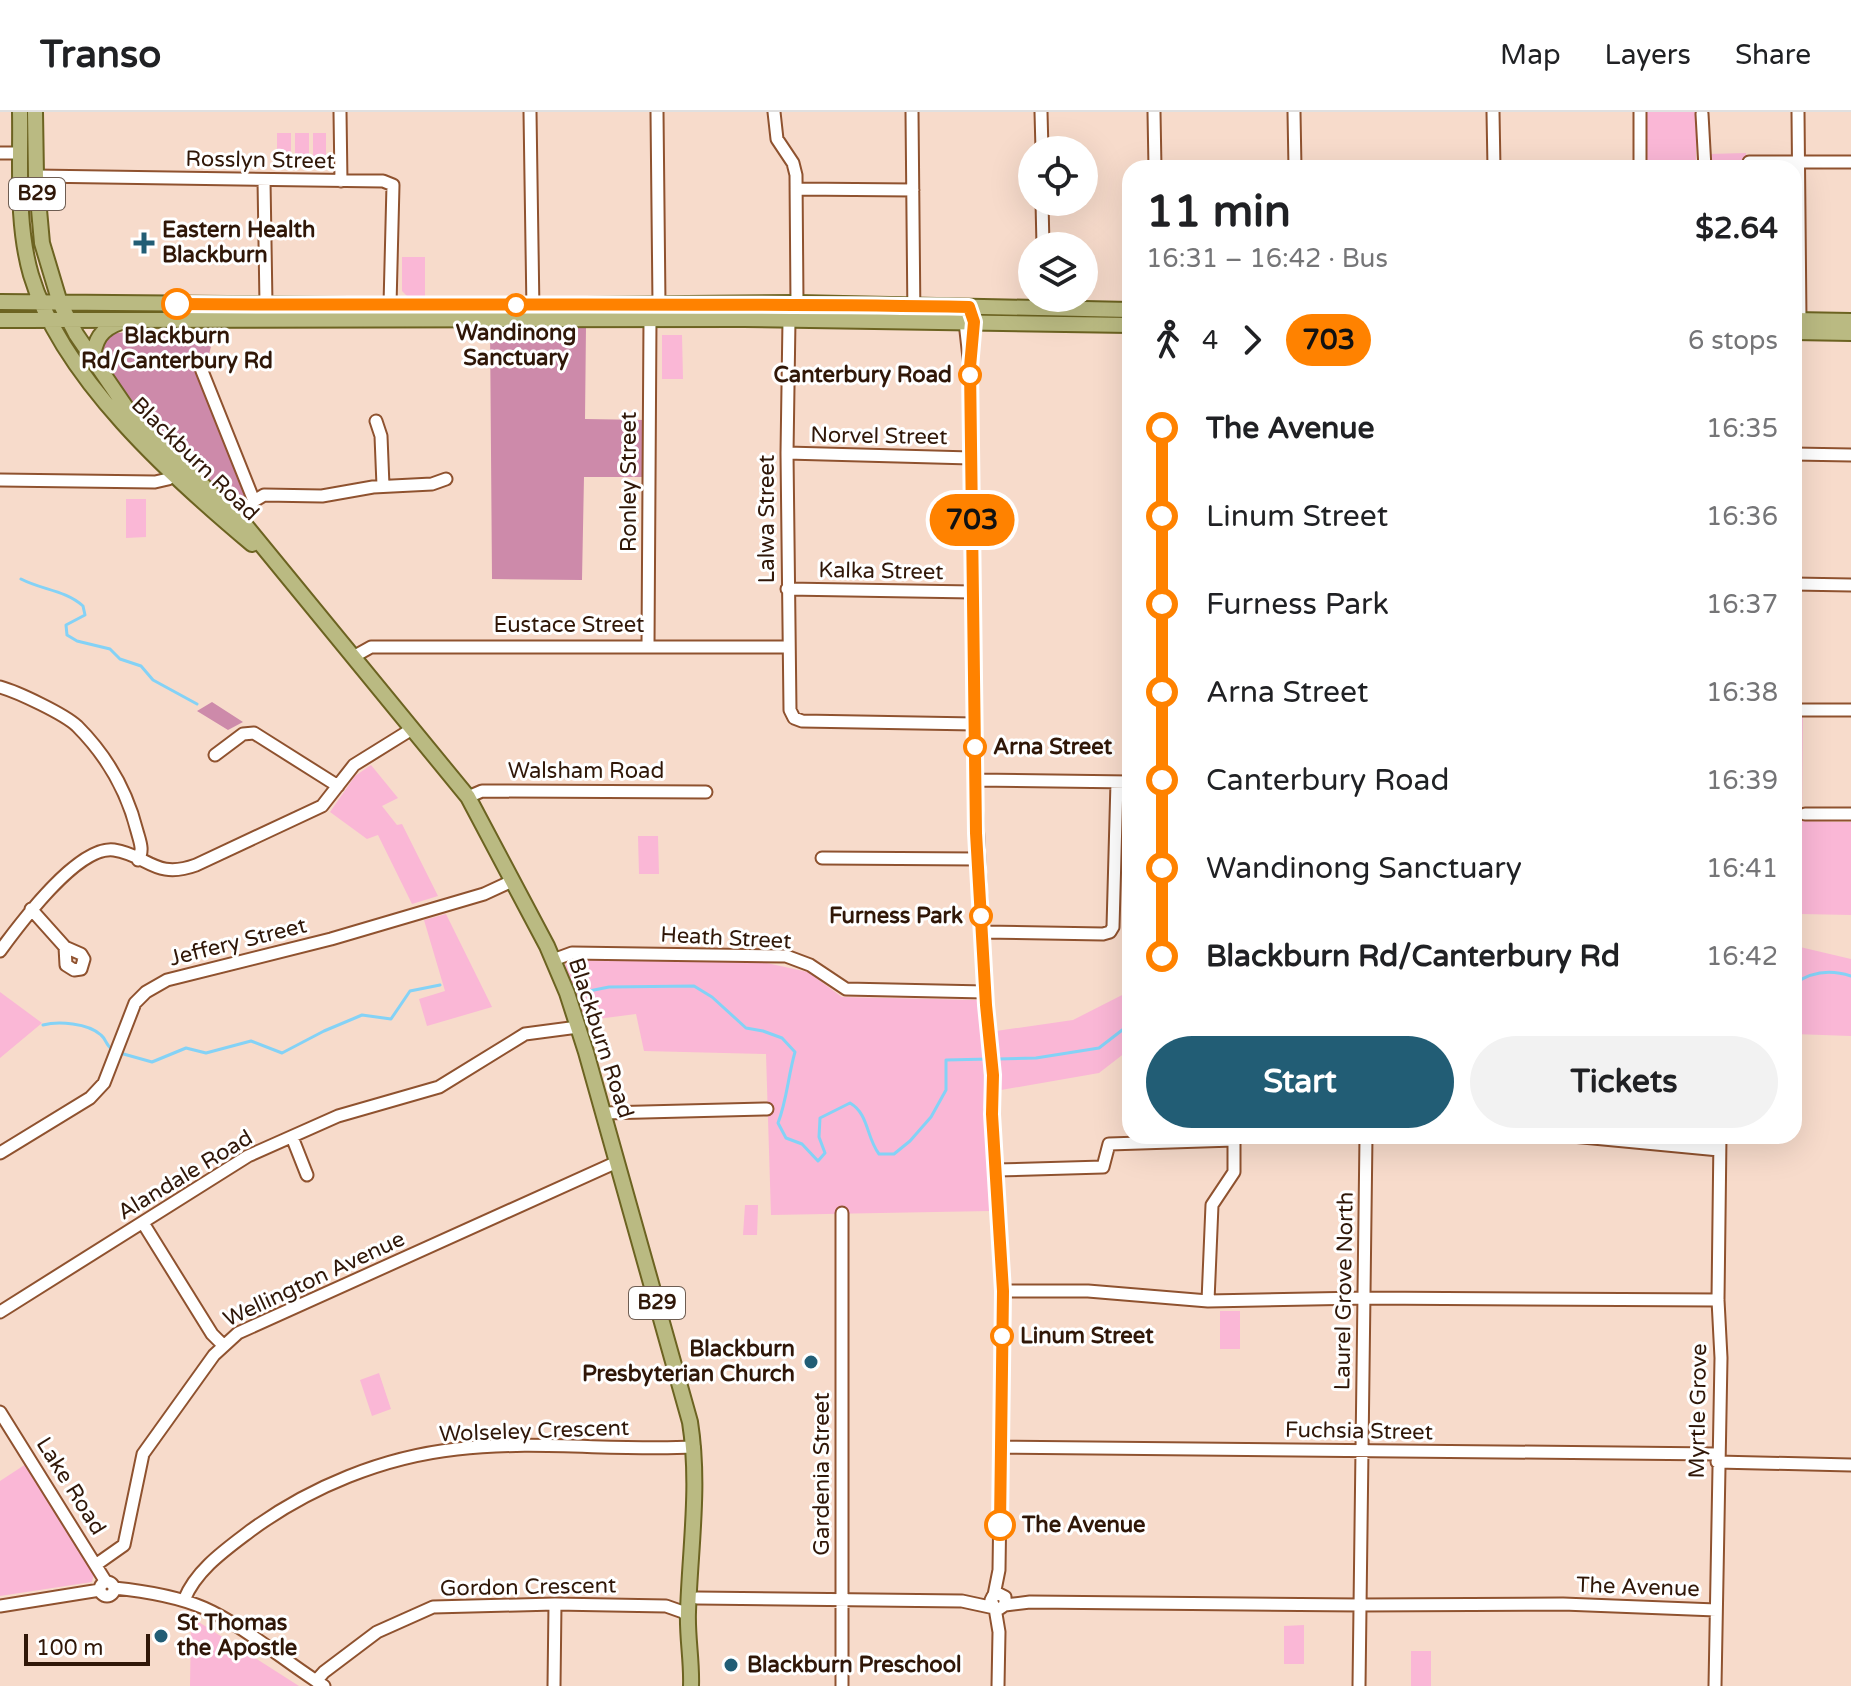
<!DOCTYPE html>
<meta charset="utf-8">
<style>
:root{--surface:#fff;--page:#f2f2f2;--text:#202124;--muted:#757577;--line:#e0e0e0;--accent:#225d75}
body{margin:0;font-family:"Varela Round",sans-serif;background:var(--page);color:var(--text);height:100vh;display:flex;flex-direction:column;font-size:30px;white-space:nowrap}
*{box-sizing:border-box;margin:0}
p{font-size:26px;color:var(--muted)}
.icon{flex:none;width:44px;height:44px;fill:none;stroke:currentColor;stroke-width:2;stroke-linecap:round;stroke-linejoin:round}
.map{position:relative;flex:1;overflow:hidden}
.side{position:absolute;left:1122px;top:48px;width:680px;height:984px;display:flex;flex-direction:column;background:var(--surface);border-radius:24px;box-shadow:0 8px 32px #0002}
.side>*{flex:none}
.badge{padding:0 16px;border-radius:26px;font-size:28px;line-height:52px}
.controls{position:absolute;left:1018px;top:24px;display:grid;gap:16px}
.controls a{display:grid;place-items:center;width:80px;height:80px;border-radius:50%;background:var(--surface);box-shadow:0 8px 32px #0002;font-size:40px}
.scale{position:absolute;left:24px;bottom:20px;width:126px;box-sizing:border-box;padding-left:8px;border:4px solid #301708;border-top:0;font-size:22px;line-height:28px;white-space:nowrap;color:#301708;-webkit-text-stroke:6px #fff;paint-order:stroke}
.map>.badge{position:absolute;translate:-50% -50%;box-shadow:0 0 0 4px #fff}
.legs{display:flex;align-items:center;gap:12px;height:88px;padding:0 24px;font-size:26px}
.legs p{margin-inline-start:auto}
.overview{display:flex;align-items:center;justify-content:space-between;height:136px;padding:0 24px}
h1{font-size:44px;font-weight:700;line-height:60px}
.action{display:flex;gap:16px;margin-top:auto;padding:16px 24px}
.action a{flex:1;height:92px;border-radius:48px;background:var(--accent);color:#fff;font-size:32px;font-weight:700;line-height:92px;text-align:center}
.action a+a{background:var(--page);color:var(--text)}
ul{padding:0 24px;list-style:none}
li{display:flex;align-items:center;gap:28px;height:88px;font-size:30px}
li i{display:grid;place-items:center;width:12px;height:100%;margin:0 10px;background:currentColor}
li i::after{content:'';width:20px;height:20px;margin:-10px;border:6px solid;border-radius:50%;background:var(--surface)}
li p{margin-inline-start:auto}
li:first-child i{background:linear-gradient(#0000 50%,currentColor 0)}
li:last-child i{background:linear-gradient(currentColor 50%,#0000 0)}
header{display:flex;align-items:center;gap:48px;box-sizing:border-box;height:112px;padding:0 40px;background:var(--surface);border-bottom:2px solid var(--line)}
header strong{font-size:38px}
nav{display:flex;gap:44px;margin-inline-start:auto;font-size:28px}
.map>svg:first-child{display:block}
</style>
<header>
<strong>Transo</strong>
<nav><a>Map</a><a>Layers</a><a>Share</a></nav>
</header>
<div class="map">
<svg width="1851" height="1574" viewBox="0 0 1851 1574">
<rect width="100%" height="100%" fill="#f7dbcb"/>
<!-- green -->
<path fill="#fab7d6" d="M1646 0H1696V56H1647Z
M277 21H291V51H277Z
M295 21H309V51H295Z
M313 21H326V51H313Z
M1746 41V56L1710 55 1708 42Z
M402 145H425V185H408L402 179Z
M662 223H682L683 267H662Z
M126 387H146V425L126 426Z
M1794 601H1803L1802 709 1851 710V803L1801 802 1800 835 1851 847V924L1794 922Z
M371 653 398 686 382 694 397 713 402 712 438 784 412 792 378 723 367 727 330 700 355 664Z
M638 724H658L659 762H639Z
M446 802 492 895 427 914 419 887 445 879 424 808Z
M570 846 757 849 808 860 842 885 980 888 990 1099 771 1103 766 942 644 939 636 902 582 909 565 853Z
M1130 879V937L1099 961 1001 978 996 919 1073 908Z
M0 880 42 911 0 946Z
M745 1093H758L757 1123H743Z
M1220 1199H1240V1237H1220Z
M379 1261 391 1297 372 1304 360 1268Z
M26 1352 94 1461 92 1470 0 1484V1369Z
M194 1507 299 1574H190L191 1508Z
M1304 1513V1552H1284V1514Z
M1411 1539H1431V1574H1411Z"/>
<!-- forest -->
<path fill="#cd8aaa" d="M490 214H586L585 307 645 308V365H584L582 468 492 467Z
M160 219 222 220 212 230 208 247 198 248 194 257 248 382 242 394 237 396 132 299 99 251 100 229 115 221Z
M212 590 243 610 228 618 197 599Z"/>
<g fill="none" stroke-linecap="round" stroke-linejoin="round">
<!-- stream -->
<path stroke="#84d2f6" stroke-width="3" d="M21 467C42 478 65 478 83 494L85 503 66 513 67 523 77 529 110 537 120 547 141 554 153 568 197 592
M1794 872C1812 859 1830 857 1851 864
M579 881 609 875 694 874 712 885 746 916 763 919 782 926 795 940C788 964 787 988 778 1011L786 1026 802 1032 818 1049 825 1041 819 1025 820 1006 850 991C869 1002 866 1025 879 1042H894L910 1029 931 1005 946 978V948L989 947
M43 913C58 909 88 911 101 923 107 928 105 933 113 938
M120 941 152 950 186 936 206 941 251 929 282 941 324 919 362 903 391 907 410 879 440 873
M997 947 1036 946 1099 936 1130 912"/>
<!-- minor casing -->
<g stroke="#8f522f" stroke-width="15">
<path id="minor" d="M340 0 341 69
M530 0 533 199
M657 0 659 192
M774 0 777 27 793 51 796 63 797 191 789 208 787 341 790 598 794 606 802 609 975 612
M912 0 914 209
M1041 0 1042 38
M1154 0 1155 56
M1294 0 1295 56
M1493 0 1494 56
M1640 0V56
M1798 0 1800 208
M1702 2 1705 56
M0 41H20
M1749 50H1851
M36 64 383 69 393 73 390 193 393 198
M264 68 266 192
M796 77 913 78
M1042 90 1043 134
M965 210 970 255 975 668 986 893 993 963 992 1002
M972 242 974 210
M202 259 254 389
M376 309 381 324 383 374
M787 341 971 346
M1794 342 1851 343
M0 368 155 370 168 367 174 362
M238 406 254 389 264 383 322 384 373 375 432 372 446 367
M1794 472 1851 473
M787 477 973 480
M648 533 650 207
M353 545 371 535H788
M0 575C18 580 64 602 77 614 106 643 127 679 137 719 140 730 144 738 138 748
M1794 598H1851
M215 643 243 622 254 621 338 674
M975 668 1130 670
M468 685 482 679 706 680
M1805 702H1851
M822 746 977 747
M31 797 65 835 81 842 84 847 81 857 74 858 66 853 65 835
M982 820 1103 822 1110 820 1113 815 1117 670
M0 839C19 813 78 733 114 738 148 743 155 768 196 753L322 694 354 653 412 617
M553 848 572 841 786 844 810 853 846 877 985 880
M991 998 1003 1179 999 1458 994 1483
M604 1001 767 997
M1572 1024 1719 1038
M292 1025 307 1063
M0 1041 90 986 104 971 135 891 146 880 167 868 331 827 484 782 512 769
M996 1058 1103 1055 1109 1032 1234 1028
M842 1101V1574
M143 1111 212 1222 223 1233
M1003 1179H1088L1208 1189 1364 1186 1718 1188
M1208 1189 1212 1093 1234 1060V1024
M0 1200 248 1044 338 1004 439 975 525 922 578 915
M0 1300 106 1470
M1001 1335 1717 1342
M1717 1350 1851 1353
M97 1452 124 1433 143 1342 214 1243 238 1221 617 1050
M100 1477a7 7 0 1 1 14 0a7 7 0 1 1-14 0Z
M114 1476C144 1479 176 1484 204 1496 243 1513 287 1551 324 1574
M697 1486 962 1489 999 1497 1005 1493V1485L999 1482 993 1484 991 1488 994 1495
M184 1488C196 1458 225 1438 250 1419 310 1375 383 1345 457 1337 536 1328 615 1339 694 1335
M1005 1493 1030 1490 1360 1493 1563 1492 1716 1498
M0 1494 100 1478
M995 1496 999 1520 998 1574
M316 1569 324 1560 377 1520 433 1495 555 1492 666 1494 683 1500 688 1505
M554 1574 555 1492
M1359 1574 1366 1024
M1715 1574 1721 1246 1718 1188 1720 1024"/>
</g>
<!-- major casing -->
<g stroke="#6c6321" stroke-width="18">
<path id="major" d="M20 0C21 54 16 111 31 163 61 265 172 365 252 432
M35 0 36 64 42 131 60 191 76 222 136 310 246 414 468 685 547 834 567 881 586 940 690 1310C700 1373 690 1437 688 1500 687 1525 692 1549 691 1574
M0 190 476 194 797 191 1130 198
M0 208 744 207 1130 213
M1794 208 1851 209
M1794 220 1851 221
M92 249C95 228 100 217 121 210"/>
</g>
<!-- minor -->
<use href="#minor" stroke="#fff" stroke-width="11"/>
<!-- major -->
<use href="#major" stroke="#baba82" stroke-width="14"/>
</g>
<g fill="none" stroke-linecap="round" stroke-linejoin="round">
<!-- line-1 casing -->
<g stroke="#fff" stroke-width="18">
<path id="line-1" d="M177 192C441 194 705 190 969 195L974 210 970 255 976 721 986 893 993 963 992 1002 1003 1179 1000 1413"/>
</g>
<!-- line-1 -->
<use href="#line-1" stroke="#ff8200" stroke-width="12"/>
</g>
<!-- markers -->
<g fill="#225d75" stroke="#fff" stroke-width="3">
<path d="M140 119h8v8h8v8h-8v8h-8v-8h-8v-8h8z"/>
<circle cx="811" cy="1250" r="8"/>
<circle cx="161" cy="1524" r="8"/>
<circle cx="731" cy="1553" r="8"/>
</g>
<g fill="#fff" stroke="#ff8200" stroke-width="4">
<circle cx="177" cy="192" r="14"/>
<circle cx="516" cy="193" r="10"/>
<circle cx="970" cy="263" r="10"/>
<circle cx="975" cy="635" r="10"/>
<circle cx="981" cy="804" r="10"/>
<circle cx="1002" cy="1224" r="10"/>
<circle cx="1000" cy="1413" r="14"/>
</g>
<g text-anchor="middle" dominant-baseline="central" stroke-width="6" stroke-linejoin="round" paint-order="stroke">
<!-- shield labels -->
<g fill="#fff" stroke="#6e5d52" stroke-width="2">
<rect x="9" y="66" width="56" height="32" rx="6"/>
<rect x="629" y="1175" width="56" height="32" rx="6"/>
</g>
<g font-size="20" font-weight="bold" fill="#301708">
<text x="37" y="82">B29</text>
<text x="657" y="1191">B29</text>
</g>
<!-- street labels -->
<g font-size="22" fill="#301708" stroke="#fff">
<text transform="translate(260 48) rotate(1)">Rosslyn Street</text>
<text transform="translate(879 324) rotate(1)">Norvel Street</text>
<text transform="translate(195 347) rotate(44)">Blackburn Road</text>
<text transform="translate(629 370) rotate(-90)">Ronley Street</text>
<text transform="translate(767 407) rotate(-90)">Lalwa Street</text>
<text transform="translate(881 459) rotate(1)">Kalka Street</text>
<text x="569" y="513">Eustace Street</text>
<text x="586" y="659">Walsham Road</text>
<text transform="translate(726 826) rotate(3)">Heath Street</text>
<text transform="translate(238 830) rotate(-14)">Jeffery Street</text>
<text transform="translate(601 926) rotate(72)">Blackburn Road</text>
<text transform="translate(185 1063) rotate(-31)">Alandale Road</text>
<text transform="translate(314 1167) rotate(-25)">Wellington Avenue</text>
<text transform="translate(1344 1179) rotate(-89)">Laurel Grove North</text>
<text transform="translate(1698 1299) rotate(-89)">Myrtle Grove</text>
<text transform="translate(534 1319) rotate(-2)">Wolseley Crescent</text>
<text transform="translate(1359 1319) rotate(1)">Fuchsia Street</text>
<text transform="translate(822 1362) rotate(-90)">Gardenia Street</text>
<text transform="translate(71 1374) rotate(58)">Lake Road</text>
<text transform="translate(528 1475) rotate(-1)">Gordon Crescent</text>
<text transform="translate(1638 1475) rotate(2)">The Avenue</text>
</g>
<!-- poi labels -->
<g font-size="22" font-weight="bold" fill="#301708" stroke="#fff" text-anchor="start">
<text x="162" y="118">Eastern Health<tspan x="162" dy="25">Blackburn</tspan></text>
<text x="795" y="1237" text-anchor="end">Blackburn<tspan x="795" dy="25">Presbyterian Church</tspan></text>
<text x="177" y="1511">St Thomas<tspan x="177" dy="25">the Apostle</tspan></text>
<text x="747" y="1553">Blackburn Preschool</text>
</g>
<!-- stop labels -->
<g font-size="22" font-weight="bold" fill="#301708" stroke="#fff" text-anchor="start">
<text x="516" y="221" text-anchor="middle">Wandinong<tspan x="516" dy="25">Sanctuary</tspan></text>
<text x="177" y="224" text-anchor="middle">Blackburn<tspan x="177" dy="25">Rd/Canterbury Rd</tspan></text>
<text x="952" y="263" text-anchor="end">Canterbury Road</text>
<text x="993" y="635">Arna Street</text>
<text x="963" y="804" text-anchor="end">Furness Park</text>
<text x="1020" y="1224">Linum Street</text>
<text x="1022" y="1413">The Avenue</text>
</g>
</g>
</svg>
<div class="controls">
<a><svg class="icon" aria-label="locate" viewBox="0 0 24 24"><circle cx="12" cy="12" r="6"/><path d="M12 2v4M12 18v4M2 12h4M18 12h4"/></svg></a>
<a><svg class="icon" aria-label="layers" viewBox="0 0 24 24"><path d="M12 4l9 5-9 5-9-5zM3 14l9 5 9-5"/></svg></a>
</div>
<div class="scale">100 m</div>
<b class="badge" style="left:972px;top:408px;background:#ff8200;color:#111">703</b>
<section class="side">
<div class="overview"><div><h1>11 min</h1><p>16:31 – 16:42 · Bus</p></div><b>$2.64</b></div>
<div class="legs"><svg class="icon" aria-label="walk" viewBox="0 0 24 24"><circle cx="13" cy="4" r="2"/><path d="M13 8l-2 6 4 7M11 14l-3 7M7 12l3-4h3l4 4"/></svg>4<svg class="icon" aria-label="forward" viewBox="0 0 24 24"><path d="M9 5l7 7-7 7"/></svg><b class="badge" style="background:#ff8200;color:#111">703</b><p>6 stops</p></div>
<ul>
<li><i style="color:#ff8200"></i><b>The Avenue</b><p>16:35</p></li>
<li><i style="color:#ff8200"></i><span>Linum Street</span><p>16:36</p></li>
<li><i style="color:#ff8200"></i><span>Furness Park</span><p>16:37</p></li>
<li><i style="color:#ff8200"></i><span>Arna Street</span><p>16:38</p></li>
<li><i style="color:#ff8200"></i><span>Canterbury Road</span><p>16:39</p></li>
<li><i style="color:#ff8200"></i><span>Wandinong Sanctuary</span><p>16:41</p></li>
<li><i style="color:#ff8200"></i><b>Blackburn Rd/Canterbury Rd</b><p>16:42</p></li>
</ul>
<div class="action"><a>Start</a><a>Tickets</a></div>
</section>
</div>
